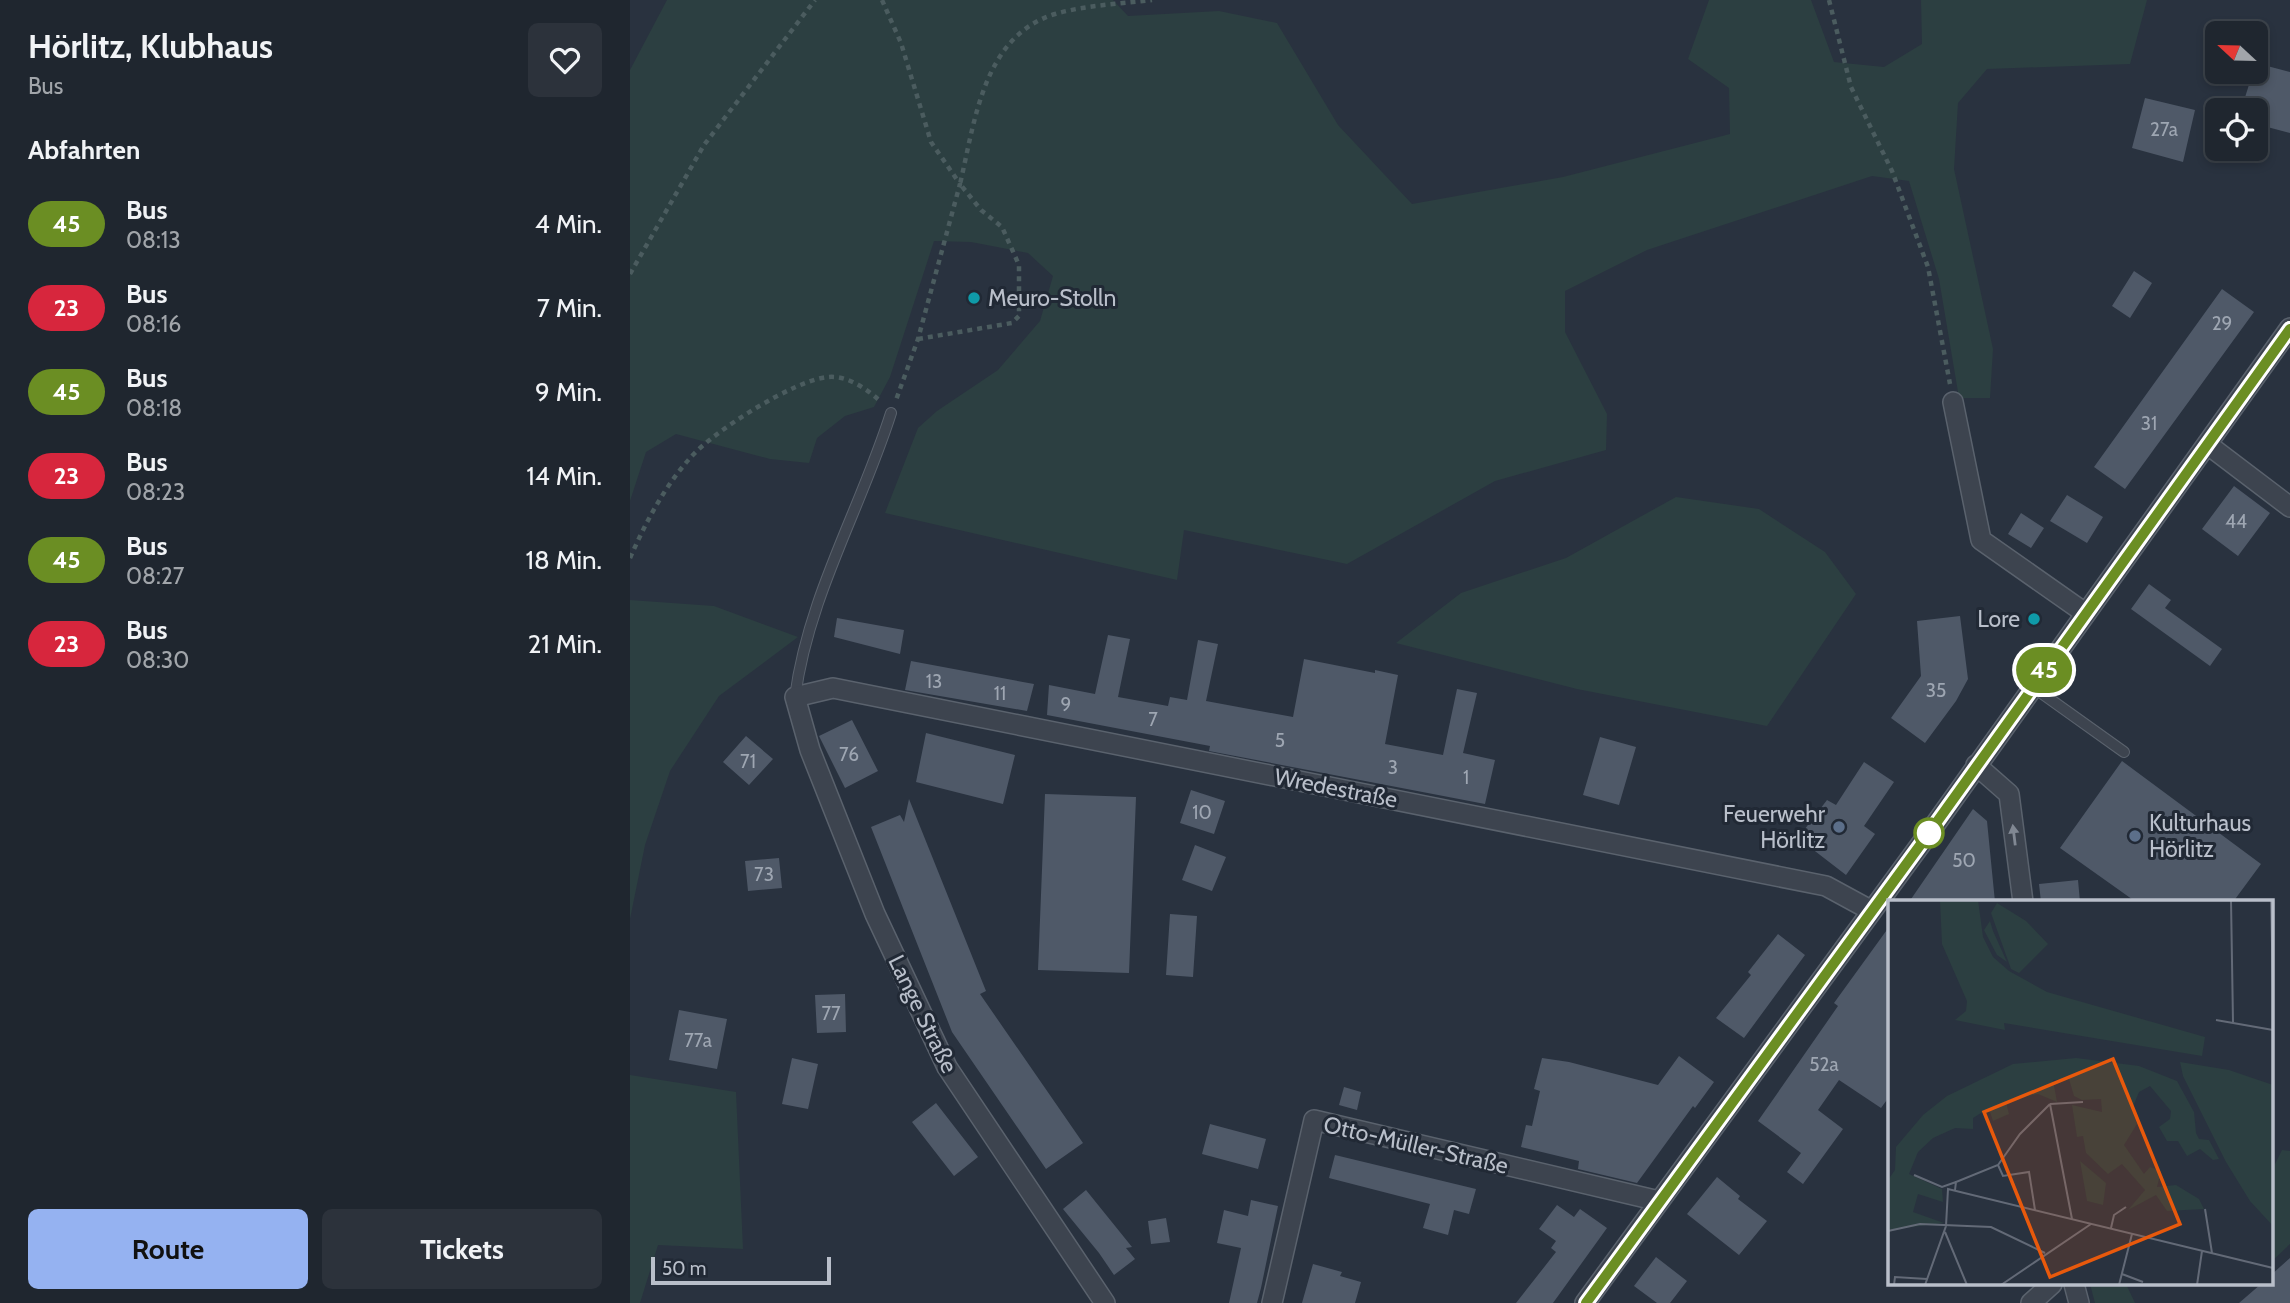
<!DOCTYPE html>
<html lang="de">
<meta charset="utf-8">
<style>
:root{--surface:#1f262f;--page:#2c323b;--text:#f1f3f6;--muted:#a1a5aa;--line:#3c434b;--accent:#95b2f1}
body{margin:0;font-family:Cabin,sans-serif;background:var(--page);color:var(--text);height:100vh;display:flex;flex-direction:column;font-size:26px;white-space:nowrap}
*{box-sizing:border-box;margin:0}
p{font-size:23px;color:var(--muted)}
.icon{flex:none;width:38px;height:38px;fill:none;stroke:currentColor;stroke-width:2;stroke-linecap:round;stroke-linejoin:round}
.map{position:relative;flex:1;overflow:hidden}
.sheet{display:flex;flex-direction:column;background:var(--surface);width:630px}
.sheet>*{flex:none}
.badge{padding:0 14px;border-radius:23px;font-size:24px;line-height:46px}
.needle{width:46px;rotate:292deg}
.buttons{position:absolute;left:1575px;top:21px;display:grid;gap:14px}
.buttons a{display:grid;place-items:center;width:63px;height:63px;border-radius:10px;background:var(--surface);box-shadow:0 4px 10px #0003,0 0 0 2px var(--line);font-size:35px}
.scale{position:absolute;left:21px;bottom:18px;width:180px;box-sizing:border-box;padding-left:7px;border:4px solid #b9bfca;border-top:0;font-size:19px;line-height:24px;white-space:nowrap;color:#b9bfca;-webkit-text-stroke:5px #212935;paint-order:stroke}
.map>.badge{position:absolute;translate:-50% -50%;box-shadow:0 0 0 4px #fff}
h2{padding:0 28px;font-size:26px;line-height:63px}
.round{display:grid;place-items:center;flex:none;width:74px;height:74px;border-radius:10px;background:var(--page)}
.headline{display:flex;align-items:center;justify-content:space-between;height:119px;padding:0 28px}
h1{font-size:33px;font-weight:800;line-height:52px}
.button{display:flex;gap:14px;margin-top:auto;padding:14px 28px}
.button a{flex:1;height:80px;border-radius:10px;background:var(--accent);color:#111;font-size:28px;font-weight:800;line-height:80px;text-align:center}
.button a+a{background:var(--page);color:var(--text)}
ul{padding:0;list-style:none}
li{display:flex;align-items:center;gap:21px;height:84px;padding:0 28px}
li div{flex:1}
li b{display:block;font-size:26px}
li em{font-style:normal}
li .badge{min-width:77px;font-weight:700;text-align:center}
main{display:flex;flex:1;min-height:0}
.map>svg:first-child{display:block}
</style>
<main>
<section class="sheet">
<div class="headline"><div><h1>Hörlitz, Klubhaus</h1><p>Bus</p></div><a class="round"><svg class="icon" aria-label="heart" viewBox="0 0 24 24"><path d="M12 20l-8-8c-3-5 5-10 8-4 3-6 11-1 8 4z"/></svg></a></div>
<h2>Abfahrten</h2>
<ul>
<li><span class="badge" style="background:#6b8e23;color:#fff">45</span><div><b>Bus</b><p>08:13</p></div><em>4 Min.</em></li>
<li><span class="badge" style="background:#d7263d;color:#fff">23</span><div><b>Bus</b><p>08:16</p></div><em>7 Min.</em></li>
<li><span class="badge" style="background:#6b8e23;color:#fff">45</span><div><b>Bus</b><p>08:18</p></div><em>9 Min.</em></li>
<li><span class="badge" style="background:#d7263d;color:#fff">23</span><div><b>Bus</b><p>08:23</p></div><em>14 Min.</em></li>
<li><span class="badge" style="background:#6b8e23;color:#fff">45</span><div><b>Bus</b><p>08:27</p></div><em>18 Min.</em></li>
<li><span class="badge" style="background:#d7263d;color:#fff">23</span><div><b>Bus</b><p>08:30</p></div><em>21 Min.</em></li>
</ul>
<div class="button"><a>Route</a><a>Tickets</a></div>
</section>
<div class="map">
<svg width="1660" height="1303" viewBox="0 0 1660 1303">
<rect width="100%" height="100%" fill="#29323f"/>
<!-- green -->
<path fill="#2c3f41" d="M37 0H483L498 16 589 11 647 23 708 125 782 204 933 177 1100 134 1099 88 1058 59 1079 0H1181L1204 62 1254 67 1292 44 1291 0H1517L1500 64 1357 69 1328 103 1324 169 1363 349 1360 398H1329L1309 279 1279 181 1242 176 1017 250 935 291V332L977 414 976 450 865 481 717 564 554 530 547 580 255 513 288 428 307 411 368 370 410 321 423 276 398 253 341 242 304 241 260 377 244 407 215 416 187 438 179 463 140 459 46 434 16 452 0 501V70Z
M1046 497 1129 509 1195 552 1226 594 1137 726 947 689 766 643 831 593 936 558Z
M0 600 84 606 168 637 89 696 40 771 15 845 0 919Z
M0 1075 106 1092 113 1249 28 1245 10 1303H0Z
M1652 1150 1660 1151V1244L1641 1262V1172Z
M1460 1284H1496L1505 1303H1465Z"/>
<!-- building -->
<path fill="#4f5968" d="M1626 63 1660 72V133L1626 124V110H1611L1623 72H1626Z
M1515 98 1565 110 1553 162 1502 148Z
M1504 271 1522 283 1500 318 1482 306Z
M1592 289 1624 312 1495 489 1464 467Z
M1604 486 1640 513 1608 556 1572 529Z
M1437 495 1473 517 1457 543 1420 521Z
M1391 513 1414 528 1401 548 1378 534Z
M1519 584 1541 600 1535 608 1592 649 1580 666 1501 609Z
M1330 616 1338 679 1326 701 1295 743 1261 718 1291 676 1287 621Z
M207 618 274 630 270 654 204 637Z
M478 635 500 639 488 697 538 706 540 697 557 700 568 640 588 644 576 701 663 717 674 659 745 673V670L768 675 755 744 813 755 827 689 847 693 833 753 865 760 855 804 579 751 580 746 417 715 419 685 465 694Z
M281 661 404 684 397 711 275 690Z
M222 720 248 771 215 788 189 736Z
M296 733 385 755 373 804 286 782Z
M116 736 143 759 119 785 93 762Z
M970 737 1006 747 989 805 953 795Z
M1492 761 1631 864 1603 902H1506L1430 848Z
M1234 762 1264 782 1234 826 1245 834 1216 875 1168 838 1197 800 1206 805Z
M561 790 595 801 584 834 550 823Z
M415 794 506 797 499 973 408 970Z
M279 799 356 991 350 994 453 1143 416 1169 322 1032 241 827 270 815 274 822Z
M1343 809 1357 821 1365 902H1279Z
M565 845 596 857 582 891 552 880Z
M149 858 152 888 118 891 115 861Z
M1448 880 1450 902H1411L1409 884Z
M540 914 567 916 563 977 536 975Z
M1259 927V1097L1251 1108 1209 1080 1188 1110 1213 1129 1173 1184 1157 1172 1171 1153 1128 1121 1208 1006 1204 1003Z
M1148 934 1175 955 1114 1038 1086 1018 1121 975 1118 972Z
M215 994 216 1032 187 1033 185 995Z
M49 1010 97 1019 87 1069 39 1060Z
M1049 1056 1084 1082 1065 1108 1063 1106 1007 1183 948 1169 949 1161 891 1147 896 1125 902 1126 910 1091 904 1089 912 1058 939 1062 1028 1085Z
M162 1058 188 1064 178 1109 152 1104Z
M714 1087 731 1092 727 1110 709 1105Z
M306 1103 348 1157 324 1176 282 1122Z
M580 1124 636 1139 628 1169 572 1154Z
M705 1155 846 1189 839 1214 824 1210 818 1235 793 1228 800 1204 699 1178Z
M1087 1177 1110 1196 1108 1199 1137 1221 1109 1255 1057 1214Z
M456 1190 502 1247 496 1248 505 1259 484 1275 469 1253 433 1209Z
M621 1200 648 1206 631 1288 627 1303H599L611 1248 587 1243 594 1210 618 1216Z
M927 1205 944 1217 950 1209 977 1228 923 1303H886L926 1252 921 1248 926 1241 909 1229Z
M536 1218 540 1242 521 1244 518 1221Z
M1026 1257 1057 1281 1040 1303H1027L1004 1286Z
M1660 1258V1303H1609L1631 1284H1641V1275Z
M683 1264 712 1272 710 1276 731 1282 725 1303H672Z"/>
<g fill="none" stroke-linecap="round" stroke-linejoin="round">
<!-- lane casing -->
<g stroke="#5a626d" stroke-width="12">
<path id="lane" d="M1403 687 1494 752
M165 697C178 597 231 508 261 413"/>
</g>
<!-- street casing -->
<g stroke="#5a626d" stroke-width="22">
<path id="street" d="M1323 402 1351 540 1455 613
M1577 444 1660 507
M1346 765 1379 794 1393 902
M1444 1284 1449 1303
M475 1303 317 1067 245 914 180 750 165 697 203 688 1196 886 1242 911
M642 1303 684 1120 1029 1201
M955 1303 1299 833 1660 328
M1401 1303 1422 1284"/>
</g>
<!-- path -->
<path stroke="#4b5c5f" stroke-width="4.5" stroke-dasharray="5 5" stroke-linecap="butt" d="M252 0 271 43 301 142 330 184 288 339 266 400
M1199 0 1221 87 1262 171 1298 267 1320 384
M0 274 74 145 185 0
M288 339 382 323 389 316V265L372 227 351 210 330 184C345 121 353 36 425 14 456 5 490 4 522 0
M0 558C16 522 34 487 61 457 84 431 164 380 198 377 217 375 237 389 250 401"/>
<!-- lane -->
<use href="#lane" stroke="#3d444f" stroke-width="10"/>
<!-- street -->
<use href="#street" stroke="#3d444f" stroke-width="19"/>
</g>
<!-- one-way arrows -->
<defs><path id="oneway-solid" d="M-6-.8H1V-3.2L6.5 0L1 3.2V.8H-6Z" transform="scale(1.75)"/></defs>
<use fill="#818893" href="#oneway-solid" transform="translate(1384 835) rotate(-97)"/>
<g fill="none" stroke-linecap="round" stroke-linejoin="round">
<!-- line casing -->
<g stroke="#fff" stroke-width="16">
<path id="line" d="M956 1303 1299 833 1660 329"/>
</g>
<!-- line -->
<use href="#line" stroke="#6b8e23" stroke-width="10"/>
</g>
<!-- markers -->
<g fill="#0f9aa8" stroke="#212935" stroke-width="2.5">
<circle cx="344" cy="298" r="7"/>
<circle cx="1404" cy="619" r="7"/>
</g>
<g fill="#5c6f8a" stroke="#212935" stroke-width="2.5">
<circle cx="1209" cy="827" r="7"/>
<circle cx="1505" cy="836" r="7"/>
</g>
<circle fill="#fff" stroke="#6b8e23" stroke-width="3.5" cx="1299" cy="833" r="14"/>
<g text-anchor="middle" dominant-baseline="central" stroke-width="6" stroke-linejoin="round" paint-order="stroke">
<!-- number labels -->
<g font-size="19" fill="#9ea6b2">
<text x="1534" y="129">27a</text>
<text x="1592" y="323">29</text>
<text x="1519" y="423">31</text>
<text x="1606" y="521">44</text>
<text x="304" y="681">13</text>
<text x="1306" y="690">35</text>
<text x="370" y="693">11</text>
<text x="436" y="704">9</text>
<text x="523" y="719">7</text>
<text x="650" y="740">5</text>
<text x="219" y="754">76</text>
<text x="118" y="761">71</text>
<text x="763" y="767">3</text>
<text x="836" y="777">1</text>
<text x="572" y="812">10</text>
<text x="1334" y="860">50</text>
<text x="134" y="874">73</text>
<text x="201" y="1013">77</text>
<text x="68" y="1040">77a</text>
<text x="1194" y="1064">52a</text>
</g>
<!-- poi labels -->
<g font-size="23" fill="#b9bfca" stroke="#212935" text-anchor="start">
<text x="358" y="298">Meuro-Stolln</text>
<text x="1390" y="619" text-anchor="end">Lore</text>
<text x="1195" y="814" text-anchor="end">Feuerwehr<tspan x="1195" dy="26">Hörlitz</tspan></text>
<text x="1519" y="823">Kulturhaus<tspan x="1519" dy="26">Hörlitz</tspan></text>
</g>
<!-- street labels -->
<g font-size="23" fill="#b9bfca" stroke="#212935">
<text transform="translate(706 788) rotate(11)">Wredestraße</text>
<text transform="translate(293 1014) rotate(64)">Lange Straße</text>
<text transform="translate(786 1145) rotate(13)">Otto-Müller-Straße</text>
</g>
</g>
<!-- overview -->
<g transform="translate(1258 900)">
<rect width="385" height="385" fill="#29323f"/>
<path d="M52 0H90L95 37 105 57 121 71 159 92 317 137 314 156 116 123 117 130 67 120 78 111 79 101 54 44ZM109 3 138 21 160 44 131 73 123 69 103 13ZM102 21 105 31 119 62 109 55 96 30ZM188 158 251 166 289 181 306 212 308 233 311 239 321 240 331 259 325 260 312 249 299 256 290 241H279L271 227 282 219 283 211 262 186 251 192 244 209 249 224 236 245 256 274 262 267 273 271 269 287 288 285 311 299 316 309 279 311 268 295 240 310 257 290 234 264 220 274 198 253 195 236 189 237 184 205 214 212 213 199 194 200 186 196 181 179 165 180 169 202 150 194 126 198 118 202 121 214 105 221 102 212 93 213 85 218V229L67 228 45 238 30 252 21 274 54 289 55 302 30 294 25 312 56 323 0 330V280L7 270 8 247 35 215 59 196 125 164ZM292 162 341 170 385 185V326L362 301 338 262 295 176ZM192 261 218 283 215 305 199 301Z" fill="#2c3f41"/>
<path fill="none" stroke="#636a77" stroke-width="2" d="M343 0 345 122M383 0 385 88M328 120 385 130M162 204 184 319M162 204 195 202M110 265 115 276 141 272 147 310M26 275 54 287 68 282M67 290 68 282 110 265 132 234 162 204M317 309 324 353M223 328 226 315 238 307M0 331 32 324 103 327 157 353M57 332 79 385M234 374 255 382M6 385 7 377 39 379M37 385 58 326 60 289 385 368M113 385 203 324M231 385 244 334M309 385 314 351"/>
<path fill="#e8590c" fill-opacity="0.15" stroke="#e8590c" stroke-width="3.5" d="M225 159 292 324 162 377 96 212Z"/>
<rect width="385" height="385" fill="none" stroke="#b9bfca" stroke-width="3.5"/>
</g>
</svg>
<div class="buttons">
<a><svg class="needle" viewBox="-14 -14 28 28"><path d="M0-13l5 13h-10z" fill="#e53935"/><path d="M0 13l5-13h-10z" fill="#a1a5aa"/></svg></a>
<a><svg class="icon" aria-label="locate" viewBox="0 0 24 24"><circle cx="12" cy="12" r="6"/><path d="M12 2v4M12 18v4M2 12h4M18 12h4"/></svg></a>
</div>
<div class="scale">50 m</div>
<b class="badge" style="left:1414px;top:670px;background:#6b8e23;color:#fff">45</b>
</div>
</main>
